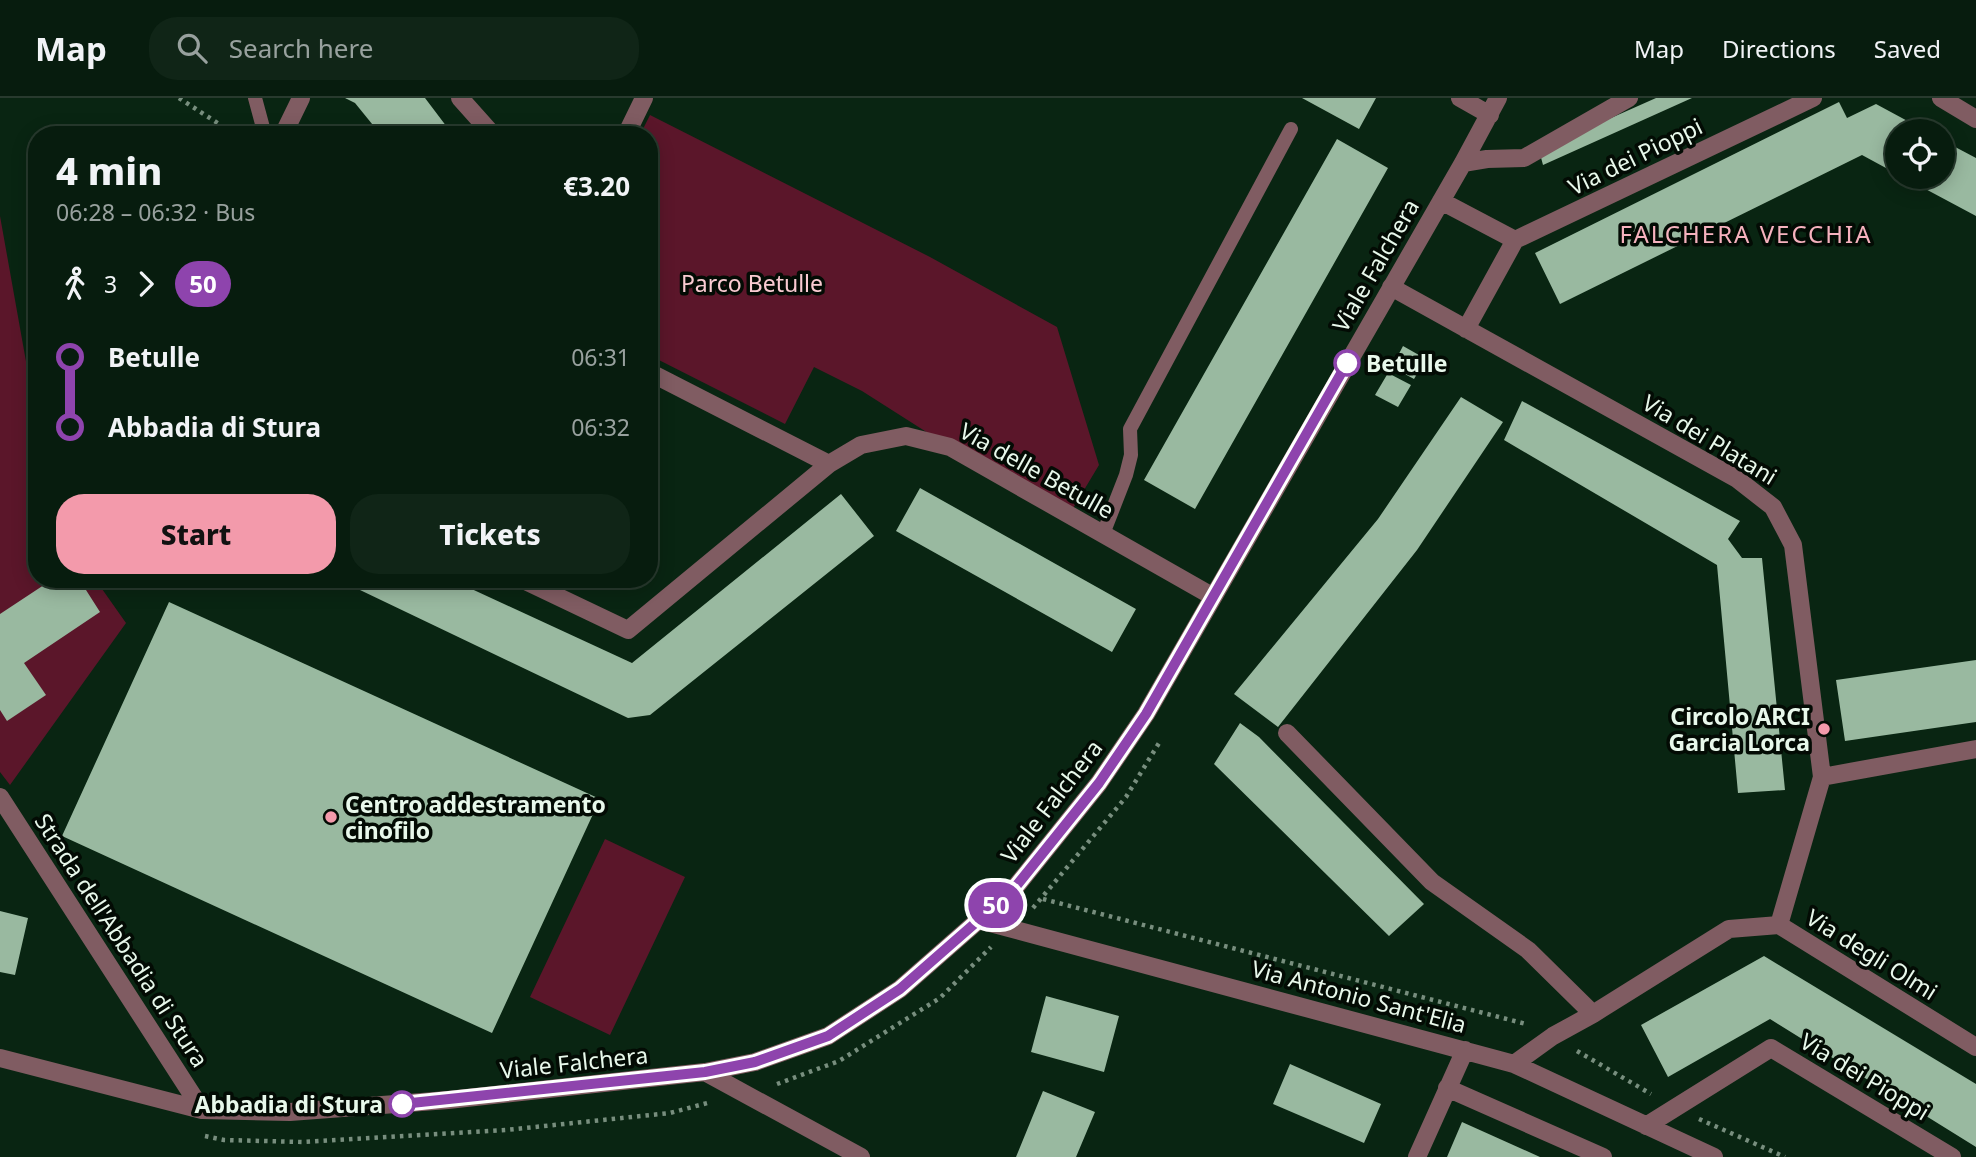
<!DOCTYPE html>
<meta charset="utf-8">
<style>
:root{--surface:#071c0e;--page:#102517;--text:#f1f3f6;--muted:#98a19e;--line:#283a2e;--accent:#f39aab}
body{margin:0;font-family:"Noto Sans",sans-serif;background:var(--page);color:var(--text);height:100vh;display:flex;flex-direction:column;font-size:26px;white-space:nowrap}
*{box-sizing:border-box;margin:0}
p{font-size:23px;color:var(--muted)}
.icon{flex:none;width:38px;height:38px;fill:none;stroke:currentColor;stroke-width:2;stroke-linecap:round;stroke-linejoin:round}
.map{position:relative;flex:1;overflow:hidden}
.side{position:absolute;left:28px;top:28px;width:630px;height:462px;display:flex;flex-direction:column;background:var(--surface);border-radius:28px;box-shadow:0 4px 18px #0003,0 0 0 2px var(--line)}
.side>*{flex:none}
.badge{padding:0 14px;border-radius:23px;font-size:24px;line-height:46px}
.buttons{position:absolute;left:1885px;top:21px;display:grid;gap:14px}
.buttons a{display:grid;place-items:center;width:70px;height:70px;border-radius:50%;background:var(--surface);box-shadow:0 4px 18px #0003,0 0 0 2px var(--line);font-size:35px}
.map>.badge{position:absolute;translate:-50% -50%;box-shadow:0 0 0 4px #fff}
.legs{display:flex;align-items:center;gap:10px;height:77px;padding:0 28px;font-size:23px}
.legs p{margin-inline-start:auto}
.headline{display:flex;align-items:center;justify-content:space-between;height:119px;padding:0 28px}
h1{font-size:38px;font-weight:800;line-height:52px}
.action{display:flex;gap:14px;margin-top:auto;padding:14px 28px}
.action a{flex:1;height:80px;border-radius:28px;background:var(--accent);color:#111;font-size:28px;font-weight:800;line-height:80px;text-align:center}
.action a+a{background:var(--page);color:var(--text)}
ul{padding:0 28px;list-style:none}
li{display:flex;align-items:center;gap:24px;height:70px;font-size:26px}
li i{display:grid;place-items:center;width:10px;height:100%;margin:0 9px;background:currentColor}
li i::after{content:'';width:18px;height:18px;margin:-9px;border:5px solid;border-radius:50%;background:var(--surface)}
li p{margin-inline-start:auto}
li:first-child i{background:linear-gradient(#0000 50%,currentColor 0)}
li:last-child i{background:linear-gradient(currentColor 50%,#0000 0)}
header{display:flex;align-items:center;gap:42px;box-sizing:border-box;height:98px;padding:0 35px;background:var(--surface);border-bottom:2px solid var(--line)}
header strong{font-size:33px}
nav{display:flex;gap:38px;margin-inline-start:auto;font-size:24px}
.search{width:490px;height:63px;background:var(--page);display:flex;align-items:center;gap:18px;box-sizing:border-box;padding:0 24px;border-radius:28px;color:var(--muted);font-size:26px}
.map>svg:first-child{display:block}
</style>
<header>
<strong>Map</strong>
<div class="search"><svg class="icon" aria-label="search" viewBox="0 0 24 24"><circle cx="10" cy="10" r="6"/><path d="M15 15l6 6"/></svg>Search here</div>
<nav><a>Map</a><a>Directions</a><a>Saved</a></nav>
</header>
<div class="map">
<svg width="1976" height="1059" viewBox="0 0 1976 1059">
<rect width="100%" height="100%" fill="#092512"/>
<!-- green -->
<path fill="#5b162a" d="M650 17 930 159 1057 229 1099 367 1069 417 950 349 862 293 814 269 785 326 649 257V37H640Z
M0 118 37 325V481H95L126 525 10 687 0 674Z
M605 741 685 779 610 937 530 899Z"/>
<!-- building -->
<path fill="#99b9a0" d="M345 0H425L453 37H381L355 5Z
M1302 0H1376L1359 31Z
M1656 0H1692L1543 67 1539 52Z
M1839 4 1847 20 1876 6 1926 33H1897V76L1862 57 1560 206 1535 155Z
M1337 41 1388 70 1195 411 1144 382Z
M1942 42 1976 60V118L1903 79H1942Z
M1403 248 1426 261 1414 281 1392 269Z
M1388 275 1411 287 1398 309 1375 297Z
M1461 299 1503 324 1417 452 1278 629 1234 596 1378 421Z
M1522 303 1740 423 1728 441 1742 460H1762L1785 692 1738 695 1717 467 1504 342Z
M920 390 1136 511 1112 554 896 433Z
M841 396 874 438 650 617 628 620 337 481H450L632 565Z
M53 481H79L100 514 24 565 46 597 7 623 0 612V516Z
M169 504 600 701 492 935 62 738Z
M1976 562V624L1845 643 1836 582Z
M1240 625 1259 639 1424 806 1389 838 1214 666Z
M0 813 28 820 15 877 0 874Z
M1764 858 1976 986V1049L1770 921 1668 979 1641 927Z
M1046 898 1119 918 1104 974 1031 954Z
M1290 966 1381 1006 1364 1045 1273 1006Z
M1043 993 1095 1014 1076 1059H1016Z
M1462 1024 1540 1059H1447Z"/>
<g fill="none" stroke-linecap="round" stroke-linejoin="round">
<!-- path -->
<path stroke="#788e7e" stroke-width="4.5" stroke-dasharray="3.5 5" stroke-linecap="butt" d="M179 0 236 37
M1043 801 1526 926
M1033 810 1126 699 1159 645
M1577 953 1651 996
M777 986 839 963 940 900 991 849
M1699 1021 1785 1059
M205 1038 224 1042 303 1044 506 1032 670 1015 711 1004"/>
<!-- lane -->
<path stroke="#805c62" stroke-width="14" d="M255 0 265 37
M1103 436 1126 377 1131 357 1130 331 1291 31"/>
<!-- street -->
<path stroke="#805c62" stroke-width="18" d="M460 0 493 37
M1460 0 1490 17
M1941 0 1976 21
M283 37 301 0
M626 37 644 0
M1463 65 1487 61 1524 60 1629 0
M1441 103 1515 142 1466 231
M1515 142 1813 0
M1391 189 1737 381 1773 409 1793 447 1822 679 1779 827
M649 274 829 366
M521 481 628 532 829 366 861 347 906 338 950 349 1212 498
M1287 635 1432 784 1528 852 1593 916
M1822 679 1976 651
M0 699 202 1012
M979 822 1514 966 1714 1059
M0 960 202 1012 290 1014 448 1002 705 974 755 964 828 938 900 891 1013 792 1099 685 1146 616 1463 65 1498 0
M1514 966 1553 938 1593 916 1729 831 1779 827 1976 949
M705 974 861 1059
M1447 990 1603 1059
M1646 1028 1771 950 1952 1059
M1417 1059 1465 952"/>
</g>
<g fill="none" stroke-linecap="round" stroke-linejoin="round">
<!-- line-1 casing -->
<g stroke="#fff" stroke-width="16">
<path id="line-1" d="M402 1006 705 974 755 964 828 938 900 891 1013 792 1099 685 1146 616 1347 265"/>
</g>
<!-- line-1 -->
<use href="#line-1" stroke="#8e44ad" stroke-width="10"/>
</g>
<!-- markers -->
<g fill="#fff" stroke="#8e44ad" stroke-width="3.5">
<circle cx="1347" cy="265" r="12"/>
<circle cx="402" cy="1006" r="12"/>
</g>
<g fill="#f39aab" stroke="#030b04" stroke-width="2.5">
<circle cx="1824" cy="631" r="7"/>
<circle cx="331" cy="719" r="7"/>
</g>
<g text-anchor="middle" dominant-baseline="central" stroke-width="7" stroke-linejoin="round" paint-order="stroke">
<!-- street labels -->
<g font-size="23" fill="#e8f8eb" stroke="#030b04">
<text transform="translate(1635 58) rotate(-26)">Via dei Pioppi</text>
<text transform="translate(1375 167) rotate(-60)">Viale Falchera</text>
<text transform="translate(1710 341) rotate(31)">Via dei Platani</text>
<text transform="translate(1037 372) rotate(29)">Via delle Betulle</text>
<text transform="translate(1051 703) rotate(-52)">Viale Falchera</text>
<text transform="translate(122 842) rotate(57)">Strada dell'Abbadia di Stura</text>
<text transform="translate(1872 856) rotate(32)">Via degli Olmi</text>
<text transform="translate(1359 898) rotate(15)">Via Antonio Sant'Elia</text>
<text transform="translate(574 964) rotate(-6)">Viale Falchera</text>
<text transform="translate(1865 978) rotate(31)">Via dei Pioppi</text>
</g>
<!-- park labels -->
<g font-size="23" fill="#facbd2" stroke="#030b04">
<text x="752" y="185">Parco Betulle</text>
</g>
<!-- stop labels -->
<g font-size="23" font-weight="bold" fill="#e8f8eb" stroke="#030b04" text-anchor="start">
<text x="1366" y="265">Betulle</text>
<text x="383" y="1006" text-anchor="end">Abbadia di Stura</text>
</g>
<!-- poi labels -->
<g font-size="23" font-weight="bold" fill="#e8f8eb" stroke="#030b04" text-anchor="end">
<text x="1810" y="618">Circolo ARCI<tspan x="1810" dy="26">Garcia Lorca</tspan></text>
<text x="345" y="706" text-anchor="start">Centro addestramento<tspan x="345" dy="26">cinofilo</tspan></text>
</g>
<!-- neighbourhood labels -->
<g font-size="24" letter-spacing="2" fill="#f6b2be" stroke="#030b04">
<text x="1746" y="135">FALCHERA VECCHIA</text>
</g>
</g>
</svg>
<div class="buttons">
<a><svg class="icon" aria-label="locate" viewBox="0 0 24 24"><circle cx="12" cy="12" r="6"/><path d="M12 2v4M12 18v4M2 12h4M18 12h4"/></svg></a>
</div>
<b class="badge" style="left:996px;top:807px;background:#8e44ad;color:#fff">50</b>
<section class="side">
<div class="headline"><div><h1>4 min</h1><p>06:28 – 06:32 · Bus</p></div><b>€3.20</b></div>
<div class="legs"><svg class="icon" aria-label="walk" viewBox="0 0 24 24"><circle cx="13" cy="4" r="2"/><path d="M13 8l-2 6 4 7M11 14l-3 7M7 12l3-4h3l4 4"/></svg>3<svg class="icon" aria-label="forward" viewBox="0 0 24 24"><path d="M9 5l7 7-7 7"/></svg><b class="badge" style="background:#8e44ad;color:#fff">50</b></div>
<ul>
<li><i style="color:#8e44ad"></i><b>Betulle</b><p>06:31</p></li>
<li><i style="color:#8e44ad"></i><b>Abbadia di Stura</b><p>06:32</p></li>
</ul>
<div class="action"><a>Start</a><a>Tickets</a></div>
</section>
</div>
